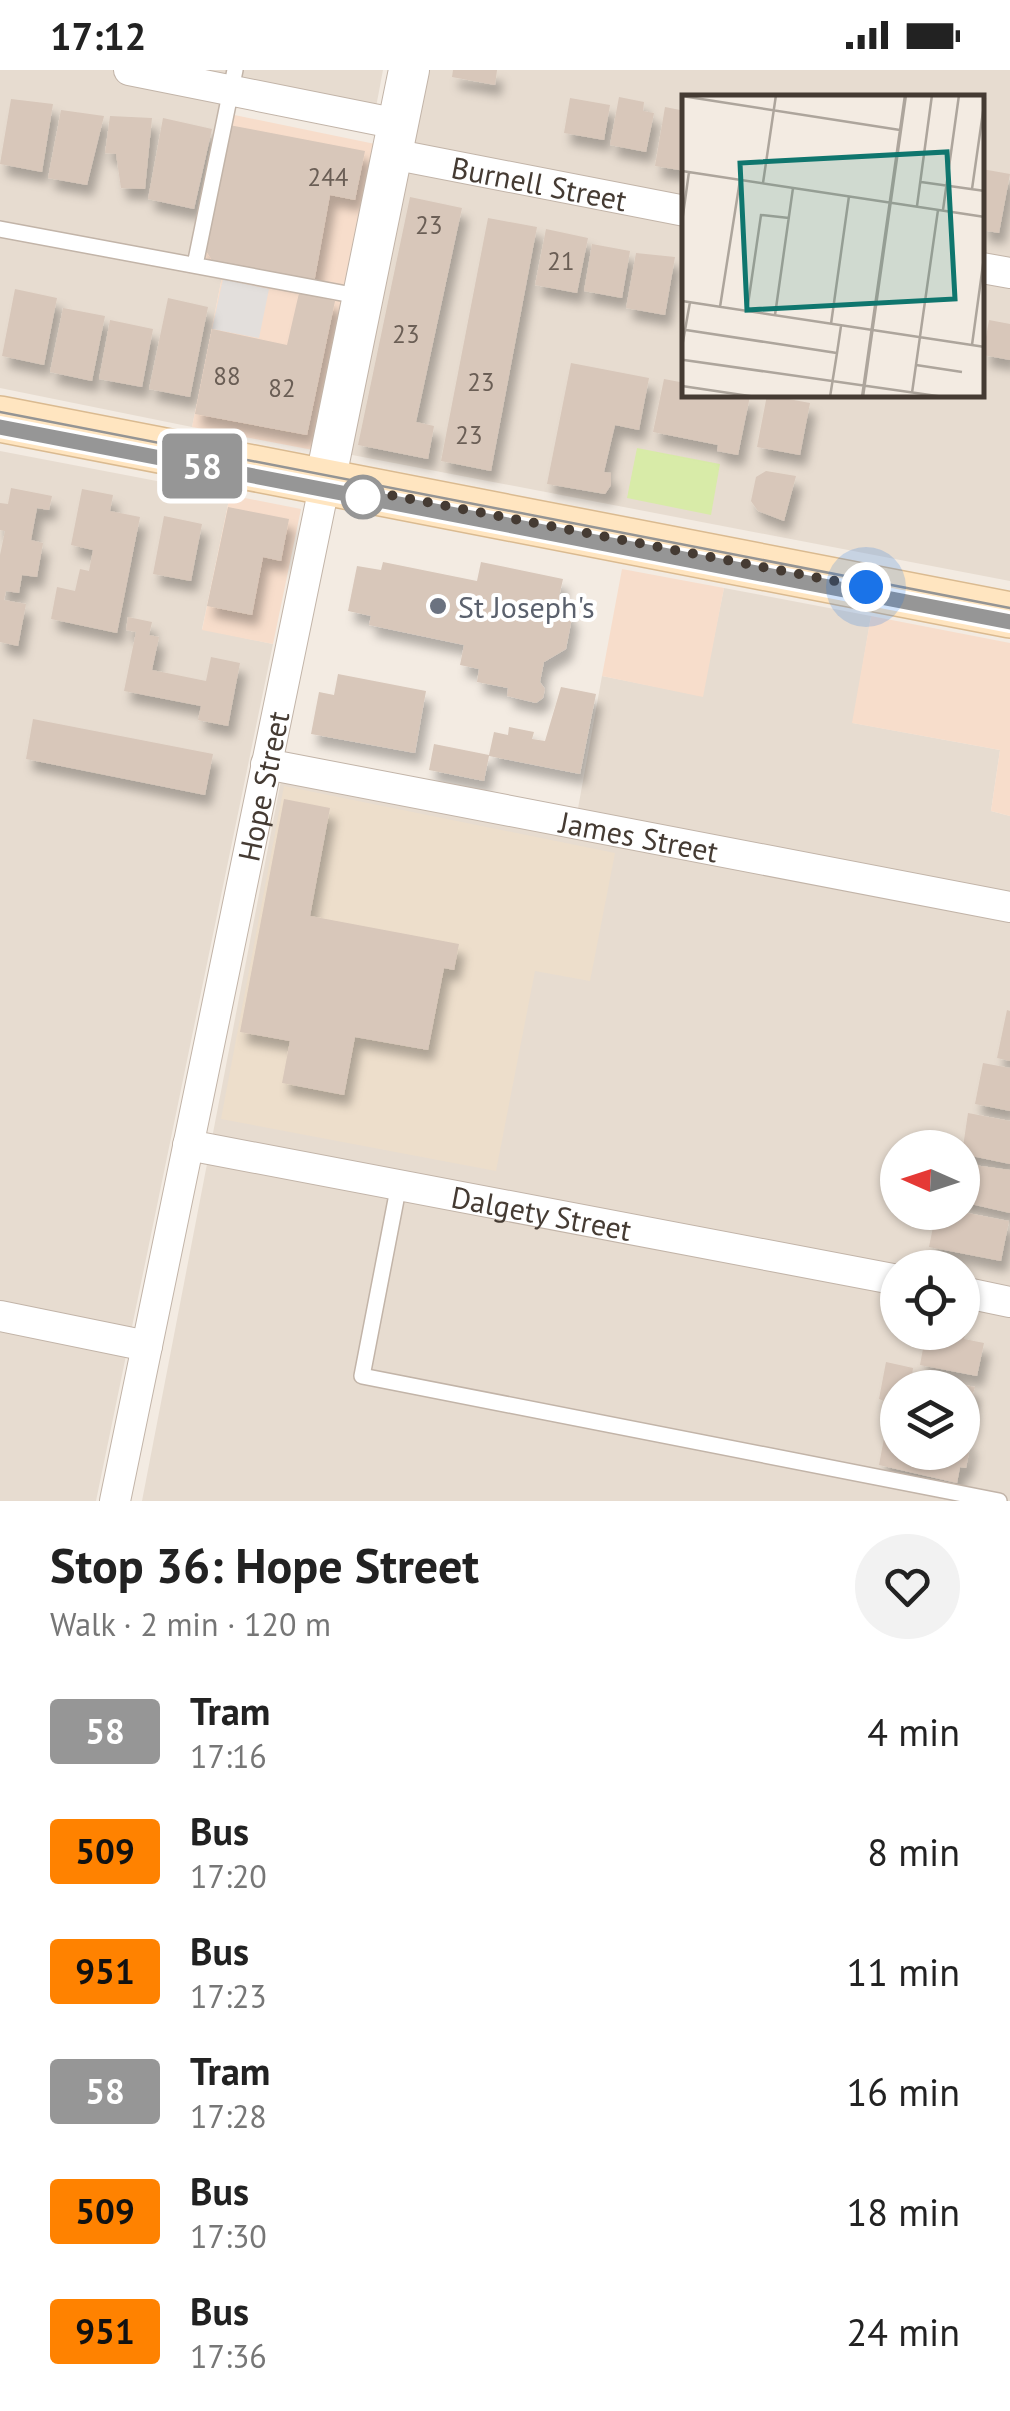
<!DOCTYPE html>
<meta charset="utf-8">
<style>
:root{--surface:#fff;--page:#f2f2f2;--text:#222;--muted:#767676}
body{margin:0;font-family:"PT Sans",sans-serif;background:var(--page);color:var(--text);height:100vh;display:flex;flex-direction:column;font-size:38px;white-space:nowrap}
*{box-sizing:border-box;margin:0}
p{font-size:32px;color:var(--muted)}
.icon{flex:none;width:55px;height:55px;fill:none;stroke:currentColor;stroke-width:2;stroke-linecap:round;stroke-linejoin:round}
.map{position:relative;height:1431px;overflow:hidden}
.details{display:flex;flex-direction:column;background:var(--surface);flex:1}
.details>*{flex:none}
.badge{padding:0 20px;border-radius:8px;font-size:35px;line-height:65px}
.needle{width:65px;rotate:273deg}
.tools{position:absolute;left:880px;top:1060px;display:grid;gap:20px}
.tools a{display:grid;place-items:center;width:100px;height:100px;border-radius:50%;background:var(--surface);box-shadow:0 2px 8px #0004;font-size:50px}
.you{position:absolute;width:50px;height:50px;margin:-25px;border:8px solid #fff;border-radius:50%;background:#1a73e8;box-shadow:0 0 0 15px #1a73e833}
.map>.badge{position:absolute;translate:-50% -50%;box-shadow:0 0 0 5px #fff}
.round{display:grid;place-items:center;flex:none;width:105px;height:105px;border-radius:52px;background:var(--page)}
.head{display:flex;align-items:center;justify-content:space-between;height:170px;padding:0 50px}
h1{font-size:48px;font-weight:700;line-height:75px}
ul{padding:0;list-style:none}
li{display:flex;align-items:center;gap:30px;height:120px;padding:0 50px}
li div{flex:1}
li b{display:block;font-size:38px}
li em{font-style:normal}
li .badge{min-width:110px;font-weight:700;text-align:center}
.status{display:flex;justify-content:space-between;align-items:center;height:70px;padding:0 50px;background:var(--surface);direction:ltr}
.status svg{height:28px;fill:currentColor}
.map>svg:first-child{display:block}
</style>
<div class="status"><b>17:12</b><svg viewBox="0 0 49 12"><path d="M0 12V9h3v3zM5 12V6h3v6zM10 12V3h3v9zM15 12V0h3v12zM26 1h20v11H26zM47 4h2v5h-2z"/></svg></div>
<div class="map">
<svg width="1010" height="1431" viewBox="0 0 1010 1431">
<defs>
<filter id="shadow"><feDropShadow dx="6" dy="11" stdDeviation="5" flood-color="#0004"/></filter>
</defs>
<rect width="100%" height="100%" fill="#f3ebe2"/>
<!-- residential -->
<path fill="#e7dcd0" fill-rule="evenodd" d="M0 0H383L373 53 224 25V197L192 357 0 318Z
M429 0H1010V511L347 384ZM685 28H982V325H685Z
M0 381 230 425 202 559 273 574 96 1431H0Z
M724 518 871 546 853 653 1000 680 991 741 1010 746V1431H142L283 700 575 755 602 606 702 626ZM898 1078H962V1142H898ZM898 1198H962V1262H898ZM898 1318H962V1382H898Z"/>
<!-- commercial -->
<path fill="#f7ddcb" d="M220 42 375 74 313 380 192 357 224 197 193 191Z
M230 425 301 439 273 574 202 560Z
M622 499 724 518 703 627 602 606Z
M871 546 1010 573V746L991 741 1000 680 852 653Z"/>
<!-- education -->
<path fill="#eddecb" d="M284 716 615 783 590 911 535 901 496 1101 221 1049Z"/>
<!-- green -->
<path fill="#d8eba8" d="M637 378 720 394 711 445 627 428Z"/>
<!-- parking -->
<path fill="#e3dfdc" d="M223 209 269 219 259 268 212 259Z"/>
<!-- building -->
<path fill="#d8c7ba" filter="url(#shadow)" d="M453 0H497L495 15 452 7Z
M619 27 644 32 643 41 654 43 646 82 610 75Z
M570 28 610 35 604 70 564 63Z
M11 29 53 34 42 102 0 94Z
M665 37 685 41V101L655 96Z
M61 40 104 46 87 115 48 108Z
M110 46 152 48 145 119 121 118 116 84 105 83Z
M163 48 212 59 194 139 148 129Z
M229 55 365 81 355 130 330 125 314 213 214 193 204 178Z
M982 99 1010 104 999 163 982 160Z
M410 127 462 138 416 352 434 356 428 389 358 375Z
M488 148 537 157 491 401 441 391Z
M546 159 588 168 577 223 535 215Z
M592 174 630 181 622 228 584 221Z
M636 183 675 187 665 245 626 238Z
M15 219 57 228 44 295 2 286Z
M299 223 335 231 307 365 195 344 212 259 287 275Z
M168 228 208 237 190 327 149 319Z
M63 238 105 246 92 311 50 302Z
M110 250 153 259 142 317 99 309Z
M989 250 1010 254V290L983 285Z
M571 293 649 308 639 360 615 355 604 402 611 403V415L605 424 547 414Z
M664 309 685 313V325L750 326 738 385 717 381 718 375 653 362Z
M767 325 810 333 800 385 757 377Z
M766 401 796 406 784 451 758 441 751 431 756 407Z
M11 418 52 426 49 440 37 438 31 470 43 473 37 507 22 505 19 523 6 521 4 530 26 534 18 576 0 572V485L5 461 0 460V433L8 434Z
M82 419 113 425 110 441 140 447 117 563 51 549 57 517 75 521 80 499 89 501 93 480 71 475Z
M228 437 289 449 281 491 263 487 252 545 207 536Z
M164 446 202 454 191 511 153 504Z
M383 492 477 511 481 492 563 509 559 527 572 548 566 579 544 592 540 612 545 619 543 628 536 633 507 626 508 618 477 612 479 599 460 595 464 575 369 555 371 546 348 541 357 496 381 500Z
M128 547 152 552 149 565 159 567 152 600 206 611 211 587 240 593 228 656 198 650 201 636 124 621 136 562 126 560Z
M338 604 426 621 415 683 311 664 319 622 334 625Z
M561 617 596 624 580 704 489 686 484 711 429 700 434 674 489 685 494 662 508 665 509 657 534 662 532 669 545 671Z
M33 649 213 684 205 725 26 689Z
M284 729 330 738 310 846 459 874 454 900 444 898 428 980 355 967 344 1025 282 1013 290 971 240 962Z
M1007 940 1010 941V991L997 988Z
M983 993 1010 998V1041L975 1034Z
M968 1043 1010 1051V1094L962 1084Z
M966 1094 1010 1100V1143L962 1132Z
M936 1142H962L1009 1151 1001 1191 929 1177Z
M926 1262H966L964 1269 984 1273 977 1306 920 1295Z
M886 1292 913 1298 912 1305 975 1317 964 1351 962 1318H898V1345L882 1342 884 1331 879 1329Z
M886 1358 898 1361V1382H962V1370L971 1372 966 1398 960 1397 957 1413 879 1395Z"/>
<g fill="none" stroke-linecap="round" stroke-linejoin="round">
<!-- service casing -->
<g stroke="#c2b4a8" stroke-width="18">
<path id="service" d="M0 159 363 227
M195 195 235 0
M399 1114 362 1306 999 1431"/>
</g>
<!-- minor casing -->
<g stroke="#c2b4a8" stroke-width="32">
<g id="minor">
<path d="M129 0 398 54"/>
<path id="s1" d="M392 84 685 141"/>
<path d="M982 198 1010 203"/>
<path id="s2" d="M266 694 1010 837"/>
<path id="s3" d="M188 1075 898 1210"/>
<path d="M962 1222 1010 1232"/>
<path d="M0 1246 147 1276"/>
<path id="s4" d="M115 1431 325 412"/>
</g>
</g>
<!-- tertiary casing -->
<g stroke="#c2b4a8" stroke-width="42">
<path id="tertiary" d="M325 412 409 0"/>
</g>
<!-- secondary casing -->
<g stroke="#daba90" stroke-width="48">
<path id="secondary" d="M0 349 1010 545"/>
</g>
<!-- service -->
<use href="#service" stroke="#fff" stroke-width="15"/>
<!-- minor -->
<use href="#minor" stroke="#fff" stroke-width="30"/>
<!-- tertiary -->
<use href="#tertiary" stroke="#fff" stroke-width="40"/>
<!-- secondary -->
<use href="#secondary" stroke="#ffe5c0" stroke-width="45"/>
<!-- tram -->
<path stroke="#949494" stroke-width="2.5" d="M0 342 1010 538"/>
</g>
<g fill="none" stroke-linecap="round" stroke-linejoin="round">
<!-- line casing -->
<g stroke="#fff" stroke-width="22">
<path id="line" d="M0 357 1010 552"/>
</g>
<!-- line -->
<use href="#line" stroke="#969696" stroke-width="15"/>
<!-- walk -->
<path stroke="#453b33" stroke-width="10" stroke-dasharray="0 18" d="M363 427 364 420 866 517"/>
</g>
<!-- markers -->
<circle fill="#fff" stroke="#969696" stroke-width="5" cx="363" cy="427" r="20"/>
<circle fill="#6b7280" stroke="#fff" stroke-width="4" cx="438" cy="536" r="10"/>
<g text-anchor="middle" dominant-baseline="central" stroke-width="8" stroke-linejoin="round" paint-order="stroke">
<!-- number labels -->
<g font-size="25" fill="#6a5e55">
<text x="328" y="107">244</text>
<text x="429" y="155">23</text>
<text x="561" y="191">21</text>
<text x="406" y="264">23</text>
<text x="227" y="306">88</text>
<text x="481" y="312">23</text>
<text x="282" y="318">82</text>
<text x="469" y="365">23</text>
</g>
<!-- street labels -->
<g font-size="30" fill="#453b33" stroke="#fff">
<text stroke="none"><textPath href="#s1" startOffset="150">Burnell Street</textPath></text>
<text stroke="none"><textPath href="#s4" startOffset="730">Hope Street</textPath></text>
<text stroke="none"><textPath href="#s2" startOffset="380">James Street</textPath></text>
<text stroke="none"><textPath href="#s3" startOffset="360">Dalgety Street</textPath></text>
</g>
<!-- worship labels -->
<g font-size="30" fill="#5b616d" stroke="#fff" text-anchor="start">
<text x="458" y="536">St Joseph's</text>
</g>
</g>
<!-- overview -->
<g transform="translate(682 25)">
<rect width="302" height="302" fill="#f3ebe2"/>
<path fill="none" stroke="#ada59c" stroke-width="2.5" d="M0 1 218 35M0 76 303 122M239 87 303 96M81 88 94 0M290 94 303 3M235 111 250 0M261 115 277 0M0 127 7 77M0 206 303 252M38 212 58 85M65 216 79 120 107 123M93 220 111 93M149 229 167 101M4 235 155 258 159 231M290 250 303 155M0 252 8 207M2 265 262 302M234 270 280 277M0 291 74 302M230 298 256 115M148 302 155 258M180 302 223 0M181 302 224 0"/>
<path fill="#0f766e" fill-opacity="0.15" stroke="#0f766e" stroke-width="5" d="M265 57 273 204 65 215 58 68Z"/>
<rect width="302" height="302" fill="none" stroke="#453b33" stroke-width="5"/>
</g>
</svg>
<div class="tools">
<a><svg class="needle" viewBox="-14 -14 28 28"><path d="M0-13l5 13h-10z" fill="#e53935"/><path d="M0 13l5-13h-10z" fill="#767676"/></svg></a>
<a><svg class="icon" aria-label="locate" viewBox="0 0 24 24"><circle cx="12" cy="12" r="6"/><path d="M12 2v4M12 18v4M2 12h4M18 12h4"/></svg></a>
<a><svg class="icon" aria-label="layers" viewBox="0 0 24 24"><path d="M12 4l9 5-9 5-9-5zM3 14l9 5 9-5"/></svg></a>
</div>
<div class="you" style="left:866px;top:517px"></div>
<b class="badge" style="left:202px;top:396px;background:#969696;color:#fff">58</b>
</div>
<section class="details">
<div class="head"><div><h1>Stop 36: Hope Street</h1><p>Walk · 2 min · 120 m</p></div><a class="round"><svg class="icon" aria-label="heart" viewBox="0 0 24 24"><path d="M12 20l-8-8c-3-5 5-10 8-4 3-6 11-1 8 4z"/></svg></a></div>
<ul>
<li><span class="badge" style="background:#969696;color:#fff">58</span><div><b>Tram</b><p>17:16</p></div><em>4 min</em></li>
<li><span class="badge" style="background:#ff8200;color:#111">509</span><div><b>Bus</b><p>17:20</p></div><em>8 min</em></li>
<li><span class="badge" style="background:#ff8200;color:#111">951</span><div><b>Bus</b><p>17:23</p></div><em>11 min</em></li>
<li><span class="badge" style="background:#969696;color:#fff">58</span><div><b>Tram</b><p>17:28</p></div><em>16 min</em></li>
<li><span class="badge" style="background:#ff8200;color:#111">509</span><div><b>Bus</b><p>17:30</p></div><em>18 min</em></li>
<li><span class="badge" style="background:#ff8200;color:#111">951</span><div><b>Bus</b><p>17:36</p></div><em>24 min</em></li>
</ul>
</section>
